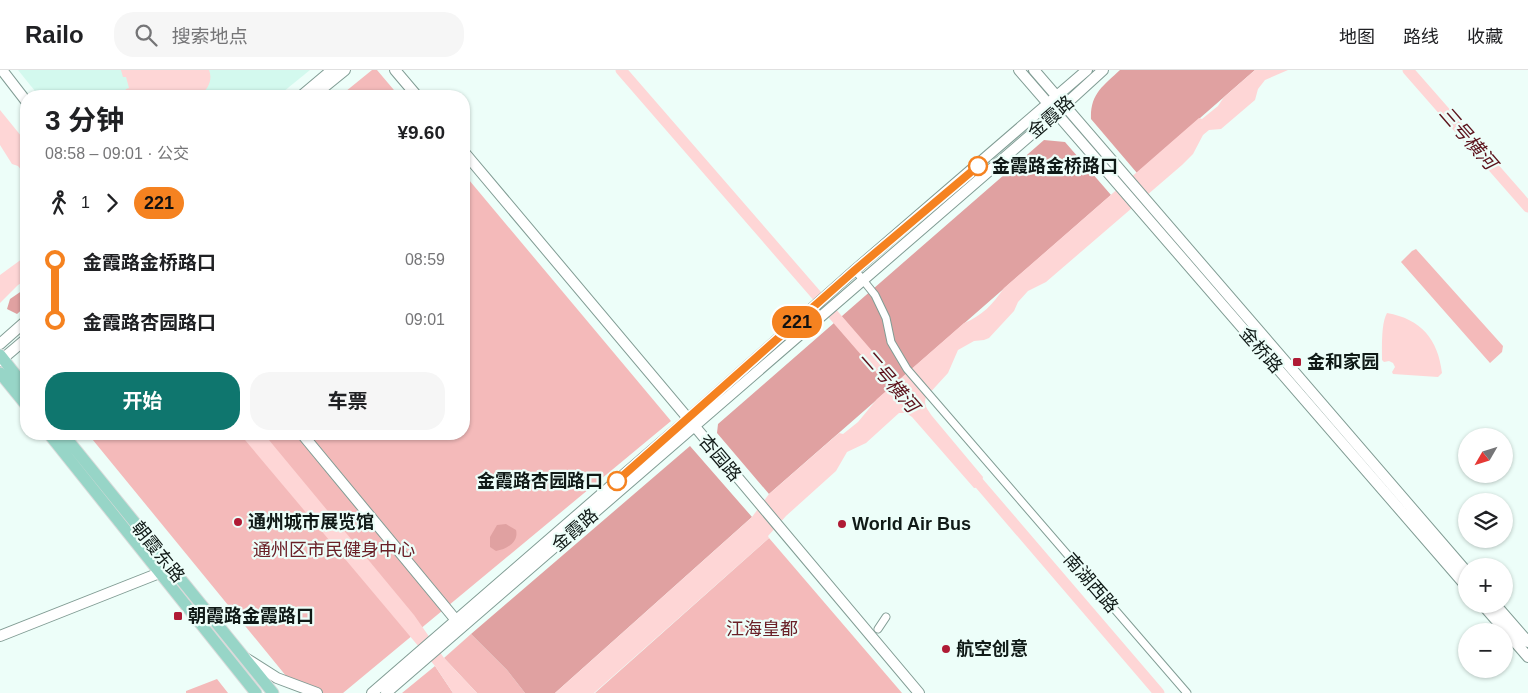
<!DOCTYPE html>
<html lang="zh">
<meta charset="utf-8">
<style>
:root{--surface:#fff;--page:#f6f6f6;--text:#202124;--muted:#757577;--line:#e0e0e0;--accent:#0f766e}
body{margin:0;font-family:Helvetica,"Noto Sans SC",sans-serif;background:var(--page);color:var(--text);height:100vh;display:flex;flex-direction:column;font-size:19px;white-space:nowrap}
*{box-sizing:border-box;margin:0}
p{font-size:16px;color:var(--muted)}
.icon{flex:none;width:28px;height:28px;fill:none;stroke:currentColor;stroke-width:2;stroke-linecap:round;stroke-linejoin:round}
.map{position:relative;flex:1;overflow:hidden}
.drawer{position:absolute;left:20px;top:20px;width:450px;height:350px;display:flex;flex-direction:column;background:var(--surface);border-radius:20px;box-shadow:0 1px 4px #0004}
.drawer>*{flex:none}
.badge{padding:0 10px;border-radius:16px;font-size:18px;line-height:32px}
.needle{width:32px;rotate:231deg}
.fabs{position:absolute;left:1458px;top:358px;display:grid;gap:10px}
.fabs a{display:grid;place-items:center;width:55px;height:55px;border-radius:50%;background:var(--surface);box-shadow:0 1px 4px #0004;font-size:25px}
.map>.badge{position:absolute;translate:-50% -50%;box-shadow:0 0 0 2px #fff}
.legs{display:flex;align-items:center;gap:8px;height:55px;padding:0 25px;font-size:16px}
.legs p{margin-inline-start:auto}
.overview{display:flex;align-items:center;justify-content:space-between;height:85px;padding:0 25px}
h1{font-size:28px;font-weight:700;line-height:38px}
.cta{display:flex;gap:10px;margin-top:auto;padding:10px 25px}
.cta a{flex:1;height:58px;border-radius:20px;background:var(--accent);color:#fff;font-size:20px;font-weight:700;line-height:58px;text-align:center}
.cta a+a{background:var(--page);color:var(--text)}
ul{padding:0 25px;list-style:none}
li{display:flex;align-items:center;gap:18px;height:60px;font-size:19px}
li i{display:grid;place-items:center;width:8px;height:100%;margin:0 6px;background:currentColor}
li i::after{content:'';width:12px;height:12px;margin:-6px;border:4px solid;border-radius:50%;background:var(--surface)}
li p{margin-inline-start:auto}
li:first-child i{background:linear-gradient(#0000 50%,currentColor 0)}
li:last-child i{background:linear-gradient(currentColor 50%,#0000 0)}
header{display:flex;align-items:center;gap:30px;box-sizing:border-box;height:70px;padding:0 25px;background:var(--surface);border-bottom:1px solid var(--line)}
header strong{font-size:24px}
nav{display:flex;gap:28px;margin-inline-start:auto;font-size:18px}
.search{width:350px;height:45px;background:var(--page);display:flex;align-items:center;gap:12px;box-sizing:border-box;padding:0 18px;border-radius:20px;color:var(--muted);font-size:19px}
.map>svg:first-child{display:block}
</style>
<header>
<strong>Railo</strong>
<div class="search"><svg class="icon" aria-label="search" viewBox="0 0 24 24"><circle cx="10" cy="10" r="6"/><path d="M15 15l6 6"/></svg>搜索地点</div>
<nav><a>地图</a><a>路线</a><a>收藏</a></nav>
</header>
<div class="map">
<svg width="1528" height="623" viewBox="0 0 1528 623">
<rect width="100%" height="100%" fill="#edfef9"/>
<!-- built -->
<path fill="#d3f9ee" d="M18 0H310L278 26H39Z"/>
<!-- green -->
<path fill="#f4baba" d="M372 0H377L399 26H340Z
M464 104 671 351 343 623H300L88 364H464Z
M1416 179 1503 276 1502 282 1490 293 1401 192 1412 181Z
M769 468 902 623H595Z
M471 564 507 600 525 623H477L444 588Z
M435 596 453 623H402Z
M217 609 228 623H186V621Z"/>
<!-- forest -->
<path fill="#e0a1a1" d="M1120 0H1255L1137 103 1091 49C1090 24 1103 16 1120 0Z
M1044 70 1065 72 1111 125 769 424 717 363 718 354Z
M26 218V236L17 244 7 239 10 229Z
M690 376 752 447 555 623H525L507 600 471 564Z
M506 454 516 460C519 472 507 479 496 481L490 477V467L497 455Z"/>
<!-- water -->
<path fill="#fed6d6" d="M121 0H209C213 10 208 19 200 26H156L149 21 141 26H124L126 19 129 18 126 7H123Z
M1255 0H1288L1265 10 1258 19 1255 30 1221 59 1209 60 1203 65 1193 84 1182 95 1046 212 1028 221 1018 232 1014 241 989 268 984 270 974 271 958 280 948 303 926 327C923 335 928 340 932 346L983 407 981 417 974 418 912 347 906 343H899L866 373 847 382 836 401 786 446 768 466 769 468 594 623H555L752 447 769 424 839 363 843 364 858 352 877 329 964 253C982 246 993 234 1004 218L1199 48 1202 49 1218 36 1224 27Z
M0 40 26 72V106L18 96 12 94 0 75Z
M26 186V210L18 215 0 233V205Z
M1387 243C1421 249 1438 269 1442 303L1438 307 1393 304 1392 302 1395 297 1393 293 1389 291 1384 292 1382 290C1382 278 1381 253 1387 243Z
M240 364H264L414 545 444 588 477 623H453L435 596Z"/>
<g fill="none" stroke-linecap="round" stroke-linejoin="round">
<!-- river -->
<path stroke="#fed6d6" stroke-width="11" d="M621 0 904 326
M1408 0 1528 137
M973 406 1159 623"/>
<!-- street casing -->
<g stroke="#819c94" stroke-width="9">
<path id="street" d="M855 200 875 225 886 248 891 272 907 299 1187 623
M878 559 886 547"/>
</g>
<!-- secondary casing -->
<g stroke="#819c94" stroke-width="12">
<path id="secondary" d="M2 0 26 31
M395 0 417 26
M1019 0 1466 516
M1034 0 1466 501
M301 26 332 0
M313 26 345 0
M464 82 919 623
M0 274 26 251
M0 291 26 269
M302 364 460 555
M1482 534 1528 587
M1495 534 1528 572
M0 566 167 500
M247 589 277 608 317 623
M372 623 688 349 855 200 1087 0
M386 623 1056 43 1103 0"/>
</g>
<!-- primary casing -->
<g stroke="#d9dada" stroke-width="13">
<path id="primary" d="M0 285 26 318
M0 303 26 335
M49 364 256 623
M63 364 273 623"/>
</g>
<!-- street -->
<use href="#street" stroke="#fff" stroke-width="7"/>
<!-- secondary -->
<use href="#secondary" stroke="#fff" stroke-width="10"/>
<!-- primary -->
<use href="#primary" stroke="#97d5c7" stroke-width="11"/>
</g>
<g fill="none" stroke-linecap="round" stroke-linejoin="round">
<!-- line-1 casing -->
<g stroke="#fff" stroke-width="11">
<path id="line-1" d="M617 411 855 200 978 96"/>
</g>
<!-- line-1 -->
<use href="#line-1" stroke="#f58220" stroke-width="8"/>
</g>
<!-- markers -->
<g fill="#fff" stroke="#f58220" stroke-width="2.5">
<circle cx="978" cy="96" r="9"/>
<circle cx="617" cy="411" r="9"/>
</g>
<g fill="#af1b35" stroke="#edfef9" stroke-width="2">
<rect x="1292" y="287" width="10" height="10" rx="2.5"/>
<circle cx="238" cy="452" r="5"/>
<circle cx="842" cy="454" r="5"/>
<rect x="173" y="541" width="10" height="10" rx="2.5"/>
<circle cx="946" cy="579" r="5"/>
</g>
<g text-anchor="middle" dominant-baseline="central" stroke-width="4.5" stroke-linejoin="round" paint-order="stroke">
<!-- street labels -->
<g font-size="18" fill="#101a17" stroke="#edfef9">
<text transform="translate(1051 47) rotate(-41)">金霞路</text>
<text transform="translate(1261 280) rotate(49)">金桥路</text>
<text transform="translate(720 388) rotate(50)">杏园路</text>
<text transform="translate(575 460) rotate(-41)">金霞路</text>
<text transform="translate(158 482) rotate(51)">朝霞东路</text>
<text transform="translate(1091 513) rotate(49)">南湖西路</text>
</g>
<!-- stop labels -->
<g font-size="18" font-weight="bold" fill="#101a17" stroke="#edfef9" text-anchor="start">
<text x="992" y="96">金霞路金桥路口</text>
<text x="603" y="411" text-anchor="end">金霞路杏园路口</text>
</g>
<!-- poi labels -->
<g font-size="18" font-weight="bold" fill="#101a17" stroke="#edfef9" text-anchor="start">
<text x="1307" y="292">金和家园</text>
<text x="248" y="452">通州城市展览馆</text>
<text x="852" y="454">World Air Bus</text>
<text x="188" y="546">朝霞路金霞路口</text>
<text x="956" y="579">航空创意</text>
</g>
<!-- park labels -->
<g font-size="18" fill="#6a2027" stroke="#edfef9">
<text x="334" y="480">通州区市民健身中心</text>
<text x="762" y="559">江海皇都</text>
</g>
<!-- water labels -->
<g font-size="19" font-style="italic" fill="#5c121b" stroke="#edfef9">
<text transform="translate(1468 68) rotate(49)">三号横河</text>
<text transform="translate(890 311) rotate(49)">二号横河</text>
</g>
</g>
</svg>
<div class="fabs">
<a><svg class="needle" viewBox="-14 -14 28 28"><path d="M0-13l5 13h-10z" fill="#e53935"/><path d="M0 13l5-13h-10z" fill="#757577"/></svg></a>
<a><svg class="icon" aria-label="layers" viewBox="0 0 24 24"><path d="M12 4l9 5-9 5-9-5zM3 14l9 5 9-5"/></svg></a>
<a>+</a>
<a>−</a>
</div>
<b class="badge" style="left:797px;top:252px;background:#f58220;color:#111">221</b>
<section class="drawer">
<div class="overview"><div><h1>3 分钟</h1><p>08:58 – 09:01 · 公交</p></div><b>¥9.60</b></div>
<div class="legs"><svg class="icon" aria-label="walk" viewBox="0 0 24 24"><circle cx="13" cy="4" r="2"/><path d="M13 8l-2 6 4 7M11 14l-3 7M7 12l3-4h3l4 4"/></svg>1<svg class="icon" aria-label="forward" viewBox="0 0 24 24"><path d="M9 5l7 7-7 7"/></svg><b class="badge" style="background:#f58220;color:#111">221</b></div>
<ul>
<li><i style="color:#f58220"></i><b>金霞路金桥路口</b><p>08:59</p></li>
<li><i style="color:#f58220"></i><b>金霞路杏园路口</b><p>09:01</p></li>
</ul>
<div class="cta"><a>开始</a><a>车票</a></div>
</section>
</div>
